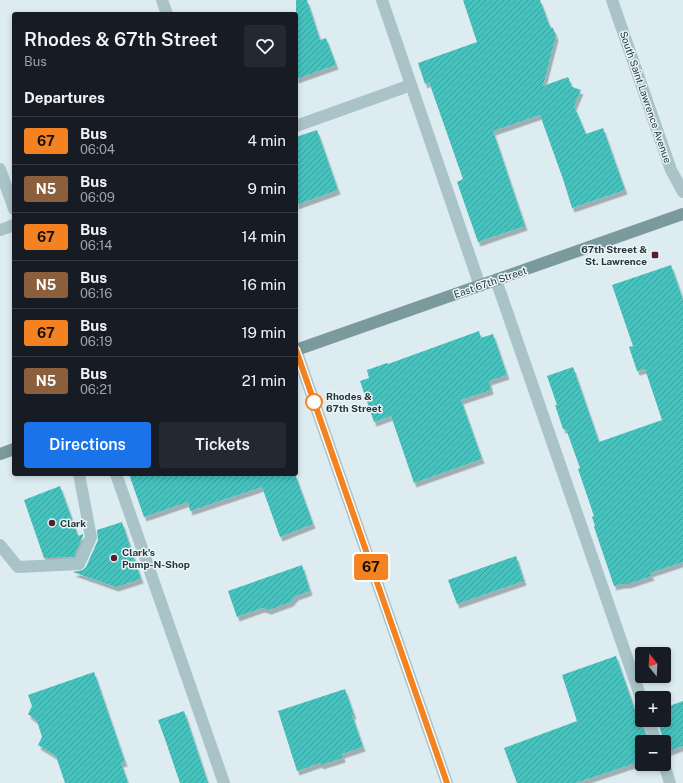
<!DOCTYPE html>
<meta charset="utf-8">
<style>
:root{--surface:#171b24;--page:#242831;--text:#f1f3f6;--muted:#9ea1a6;--line:#363941;--accent:#1a73e8}
body{margin:0;font-family:"Public Sans",sans-serif;background:var(--page);color:var(--text);height:100vh;display:flex;flex-direction:column;font-size:15px;white-space:nowrap}
*{box-sizing:border-box;margin:0}
p{font-size:13px;color:var(--muted)}
.icon{flex:none;width:22px;height:22px;fill:none;stroke:currentColor;stroke-width:2;stroke-linecap:round;stroke-linejoin:round}
.map{position:relative;flex:1;overflow:hidden}
.panel{position:absolute;left:12px;top:12px;width:286px;height:464px;display:flex;flex-direction:column;background:var(--surface);border-radius:4px;box-shadow:0 2px 6px #0003}
.panel>*{flex:none}
.badge{padding:0 8px;border-radius:3px;font-size:14px;line-height:26px}
.needle{width:26px;rotate:342deg}
.fabs{position:absolute;left:635px;top:647px;display:grid;gap:8px}
.fabs a{display:grid;place-items:center;width:36px;height:36px;border-radius:4px;background:var(--surface);box-shadow:0 2px 6px #0003;font-size:20px}
.map>.badge{position:absolute;translate:-50% -50%;box-shadow:0 0 0 2px #fff}
h2{padding:0 12px;font-size:15px;line-height:36px}
.round{display:grid;place-items:center;flex:none;width:42px;height:42px;border-radius:4px;background:var(--page)}
.headline{display:flex;align-items:center;justify-content:space-between;height:68px;padding:0 12px}
h1{font-size:19px;font-weight:600;line-height:30px}
.button{display:flex;gap:8px;margin-top:auto;padding:8px 12px}
.button a{flex:1;height:46px;border-radius:4px;background:var(--accent);color:#fff;font-size:16px;font-weight:600;line-height:46px;text-align:center}
.button a+a{background:var(--page);color:var(--text)}
ul{padding:0;list-style:none}
li{display:flex;align-items:center;gap:12px;height:48px;padding:0 12px;border-top:1px solid var(--line)}
li div{flex:1}
li b{display:block;font-size:15px}
li em{font-style:normal}
li .badge{min-width:44px;font-weight:700;text-align:center}
.map>svg:first-child{display:block}
</style>
<div class="map">
<svg width="683" height="783" viewBox="0 0 683 783">
<defs>
<pattern id="building-hatch" width="6" height="6" patternUnits="userSpaceOnUse"><rect width="6" height="6" fill="#4ac2be"/><path d="M-1 1l2-2M0 6l6-6M5 7l2-2" fill="none" stroke="#3e9e9b"/></pattern>
<filter id="shadow"><feDropShadow dx="2.5" dy="4.5" stdDeviation="0" flood-color="#0004"/></filter>
</defs>
<rect width="100%" height="100%" fill="#dcecf1"/>
<!-- building -->
<path fill="url(#building-hatch)" filter="url(#shadow)" d="M296 0H307L320 40 326 38 336 65 296 79Z
M463 0H540L550 27 553 28 556 36 543 86 568 77 572 87 581 90 574 106 586 134 603 128 625 190 572 208 563 179 540 115 493 131 525 226 478 242 457 182 463 179 429 82 425 84 418 63 477 42Z
M317 130 338 190 296 205V137Z
M671 265 683 300V562L650 573 652 576 628 584H622L614 586 594 527 595 526 592 517 594 516 578 469 580 468 566 429H563L555 405H557L547 376 573 367 599 442 662 420 645 369 637 371 629 347 633 346 612 285Z
M479 331 481 338 493 334 507 375 489 381 491 390 461 400 482 459 414 483 391 416 374 422 360 381 369 378 367 370 387 363 388 364Z
M129 474H295L313 524 280 537 262 487 190 511 188 502 144 517Z
M60 486 78 536 83 534V536L74 557 44 558 24 500Z
M122 522 141 579 116 587 73 572 83 570 86 567 98 540 97 530Z
M516 556 524 581 457 604 448 580Z
M302 565 310 591 296 596 291 602 269 610 262 608 237 617 228 591Z
M616 656 637 716 642 715V722L648 742H642V761L576 783H517L504 748 577 721 562 675Z
M94 672 125 762 121 763 128 783H65L56 756 38 745 42 737 37 721 28 714 32 706 28 695Z
M345 689 354 715H352L363 747 342 754 343 758 321 765 320 763 297 771 278 711Z
M683 701V746L664 753V742L657 720H664V708Z
M184 711 208 783H180L166 742 158 720Z"/>
<g fill="none" stroke-linecap="round" stroke-linejoin="round">
<!-- lane -->
<path stroke="#a9c3c9" stroke-width="12" d="M382 0 480 286
M296 126 411 85
M0 169 14 209
M0 230 14 225
M496 280 642 701
M116 474 224 783
M0 545 18 567 79 564 91 537 79 474
M649 720 656 742
M664 764 670 783"/>
<!-- street -->
<path stroke="#a9c3c9" stroke-width="12" d="M162 0 167 14
M612 0 671 170 683 192
M296 350 447 783"/>
<!-- secondary -->
<path stroke="#7a9a9d" stroke-width="12" d="M296 350 683 214
M0 454 14 449"/>
</g>
<g fill="none" stroke-linecap="round" stroke-linejoin="round">
<!-- line casing -->
<g stroke="#fff" stroke-width="9">
<path id="line" d="M296 350 447 783"/>
</g>
<!-- line -->
<use href="#line" stroke="#f58220" stroke-width="6"/>
</g>
<!-- markers -->
<g fill="#561f2b" stroke="#e9f5f9" stroke-width="1.5">
<rect x="651" y="251" width="8" height="8" rx="2"/>
<circle cx="52" cy="523" r="4"/>
<circle cx="114" cy="558" r="4"/>
</g>
<circle fill="#fff" stroke="#f58220" stroke-width="2" cx="314" cy="402" r="8"/>
<g text-anchor="middle" dominant-baseline="central" stroke-width="3" stroke-linejoin="round" paint-order="stroke">
<!-- street labels -->
<g font-size="10" fill="#283636" stroke="#e9f5f9">
<text transform="translate(646 97) rotate(71)">South Saint Lawrence Avenue</text>
<text transform="translate(490 282) rotate(-19)">East 67th Street</text>
</g>
<!-- poi labels -->
<g font-size="10" font-weight="bold" fill="#283636" stroke="#e9f5f9" text-anchor="start">
<text x="647" y="249" text-anchor="end">67th Street &amp;<tspan x="647" dy="12">St. Lawrence</tspan></text>
<text x="60" y="523">Clark</text>
<text x="122" y="552">Clark's<tspan x="122" dy="12">Pump-N-Shop</tspan></text>
</g>
<!-- stop labels -->
<g font-size="10" font-weight="bold" fill="#283636" stroke="#e9f5f9" text-anchor="start">
<text x="326" y="396">Rhodes &amp;<tspan x="326" dy="12">67th Street</tspan></text>
</g>
</g>
</svg>
<div class="fabs">
<a><svg class="needle" viewBox="-14 -14 28 28"><path d="M0-13l5 13h-10z" fill="#e53935"/><path d="M0 13l5-13h-10z" fill="#9ea1a6"/></svg></a>
<a>+</a>
<a>−</a>
</div>
<b class="badge" style="left:371px;top:567px;background:#f58220;color:#111">67</b>
<section class="panel">
<div class="headline"><div><h1>Rhodes &amp; 67th Street</h1><p>Bus</p></div><a class="round"><svg class="icon" aria-label="heart" viewBox="0 0 24 24"><path d="M12 20l-8-8c-3-5 5-10 8-4 3-6 11-1 8 4z"/></svg></a></div>
<h2>Departures</h2>
<ul>
<li><span class="badge" style="background:#f58220;color:#111">67</span><div><b>Bus</b><p>06:04</p></div><em>4 min</em></li>
<li><span class="badge" style="background:#8b5e3c;color:#fff">N5</span><div><b>Bus</b><p>06:09</p></div><em>9 min</em></li>
<li><span class="badge" style="background:#f58220;color:#111">67</span><div><b>Bus</b><p>06:14</p></div><em>14 min</em></li>
<li><span class="badge" style="background:#8b5e3c;color:#fff">N5</span><div><b>Bus</b><p>06:16</p></div><em>16 min</em></li>
<li><span class="badge" style="background:#f58220;color:#111">67</span><div><b>Bus</b><p>06:19</p></div><em>19 min</em></li>
<li><span class="badge" style="background:#8b5e3c;color:#fff">N5</span><div><b>Bus</b><p>06:21</p></div><em>21 min</em></li>
</ul>
<div class="button"><a>Directions</a><a>Tickets</a></div>
</section>
</div>
